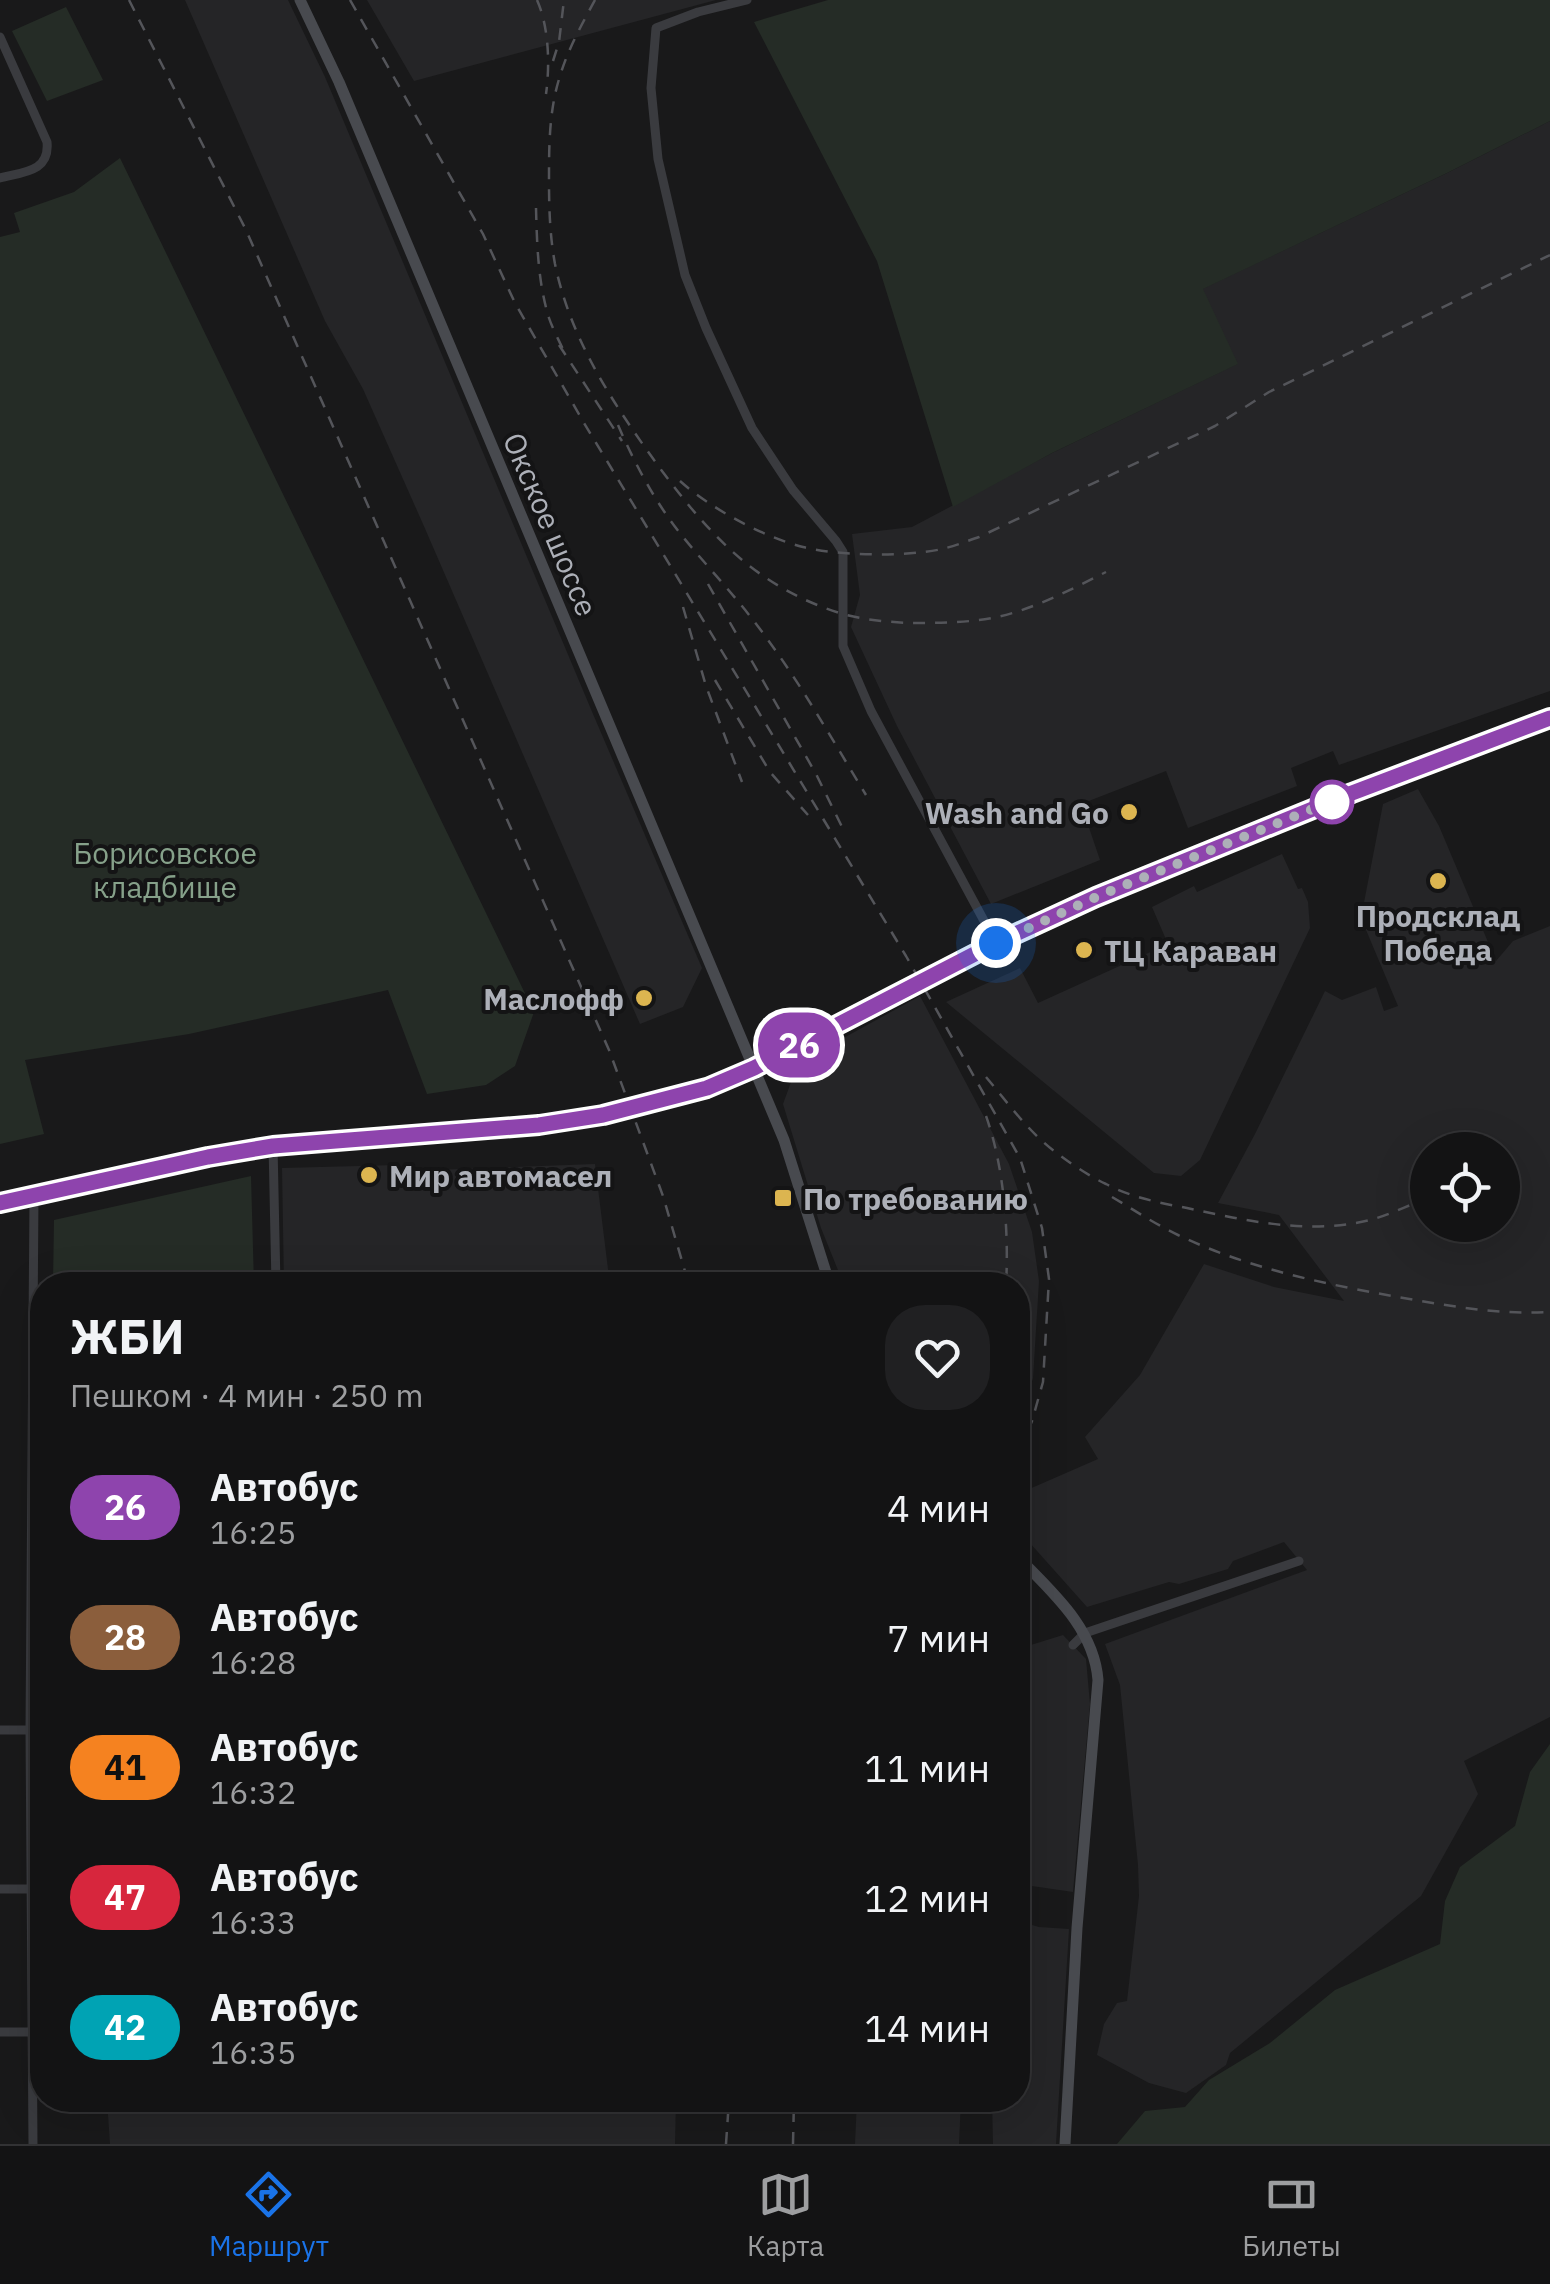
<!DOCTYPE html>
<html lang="ru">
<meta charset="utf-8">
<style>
:root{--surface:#131314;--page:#202022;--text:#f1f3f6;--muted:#9d9ea0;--line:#323234;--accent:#1a73e8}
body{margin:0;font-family:"IBM Plex Sans",sans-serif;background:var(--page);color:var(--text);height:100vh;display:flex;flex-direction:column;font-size:38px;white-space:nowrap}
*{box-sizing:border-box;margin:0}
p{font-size:32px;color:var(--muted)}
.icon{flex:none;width:55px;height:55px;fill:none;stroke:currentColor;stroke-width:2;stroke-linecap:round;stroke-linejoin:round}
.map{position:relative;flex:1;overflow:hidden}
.details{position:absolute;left:30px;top:1272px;width:1000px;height:840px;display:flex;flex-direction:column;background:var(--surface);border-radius:40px;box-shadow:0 10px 40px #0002,0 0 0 2px var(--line)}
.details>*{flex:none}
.badge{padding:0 20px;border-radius:32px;font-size:35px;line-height:65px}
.buttons{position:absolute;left:1410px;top:1132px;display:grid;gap:20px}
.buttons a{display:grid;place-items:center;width:110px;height:110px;border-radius:50%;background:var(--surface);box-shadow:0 10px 40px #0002,0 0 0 2px var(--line);font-size:50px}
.you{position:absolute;width:50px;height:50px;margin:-25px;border:8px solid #fff;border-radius:50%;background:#1a73e8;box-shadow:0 0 0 15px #1a73e833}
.map>.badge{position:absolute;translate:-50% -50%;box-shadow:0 0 0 5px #fff}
.round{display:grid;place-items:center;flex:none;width:105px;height:105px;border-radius:40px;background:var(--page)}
.summary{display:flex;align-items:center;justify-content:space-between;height:170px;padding:0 40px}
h1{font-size:48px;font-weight:800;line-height:75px}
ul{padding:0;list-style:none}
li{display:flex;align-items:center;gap:30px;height:130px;padding:0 40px}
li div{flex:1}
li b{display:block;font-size:38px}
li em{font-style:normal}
li .badge{min-width:110px;font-weight:700;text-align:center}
.dock{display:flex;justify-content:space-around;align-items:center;height:140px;border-top:2px solid var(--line);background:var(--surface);font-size:28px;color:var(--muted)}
.dock a{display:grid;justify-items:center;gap:5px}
.dock .current{color:var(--accent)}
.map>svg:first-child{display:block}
</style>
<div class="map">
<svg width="1550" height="2144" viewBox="0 0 1550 2144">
<rect width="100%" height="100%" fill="#19191a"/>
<!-- built -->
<path fill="#252527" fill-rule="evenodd" d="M185 0H288L325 77 593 714 702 968 683 1007 640 1024 423 524 363 389 325 321Z
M367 0H716L414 81Z
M1550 121V691L1339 765 1333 751 1291 768 1297 786 1188 828 1166 771 1081 804 1100 860 991 904 897 726 851 627 860 595 852 534 912 527 1052 453 1237 364 1202 289 1447 173Z
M1418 789 1439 826 1496 961 1513 941 1550 926V1717L1464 1761 1478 1794 1421 1896 1230 2053 1226 2065 1186 2093 1149 2083 1097 2055 1104 2024 1117 2003 1127 2001 1139 1896 1138 1865 1120 1685 1105 1644 1307 1570 1284 1542 1233 1561 1228 1569 1179 1584 1169 1582 1087 1607 1021 1533 1027 1490 1098 1459 1085 1437 1140 1375 1204 1264 1274 1287 1344 1301 1279 1215 1218 1203 1255 1134 1325 991 1342 1000 1376 987 1384 1011 1398 1006 1361 918 1383 804ZM1428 1150H1502V1225H1428Z
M1282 854 1298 889 1302 888 1308 902 1310 928 1200 1160 1181 1176 1154 1173 946 1002 1020 968 1038 1003 1168 944 1152 907 1194 886 1197 892Z
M920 996 1009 1164 1032 1232 1039 1281 1033 1378 1018 1427V1285H844L821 1228 783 1104 798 1063Z
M595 1164 610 1285H284L282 1168 398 1165 405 1171Z
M1063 1635 1086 1659 1090 1704 1073 1892 1018 1884V1750L1024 1687 1018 1683V1649Z
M1018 1921 1039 1927 1069 1929 1056 2144H993L992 2100H1018Z
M107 2100H676L675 2144H110Z
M857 2100H961L959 2144H855Z"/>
<!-- green -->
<path fill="#252c26" d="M828 0H1550V121L1447 173 1203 289 1238 364 1052 453 953 507 877 261 754 22Z
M66 7 103 80 47 101 12 31Z
M120 158 534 1012 515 1066 486 1085 427 1094 388 990 189 1034 25 1060 44 1134 0 1144V237L20 232 14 213 74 192Z
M251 1176 254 1285H53L54 1220Z
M1550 1744V2144H1117L1145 2111 1185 2107 1209 2080 1270 2043 1335 1990 1440 1944 1445 1901 1460 1867 1515 1826 1530 1772Z"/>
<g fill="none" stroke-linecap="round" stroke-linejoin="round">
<!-- street -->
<path stroke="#3a3b3f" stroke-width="9" d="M747 0 698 12 656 28 651 88 658 159 685 275 706 328 752 428 793 490 836 541 843 552V646L871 711 996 943
M0 37 47 142C50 172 23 172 0 178
M273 1145 276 1285
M1073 1645 1085 1633 1299 1561
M0 1730H42
M0 1889H42
M0 2032H32
M33 2144 30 1730 34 1195"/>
<!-- secondary -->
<path stroke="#484a4f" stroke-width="11" d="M300 0 339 82 784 1140 830 1285
M1018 1557C1052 1592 1094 1628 1098 1680L1077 1928 1065 2144"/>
<!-- primary -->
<path stroke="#57585e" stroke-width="12" d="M707 1088 754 1068 996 943 1096 897 1352 793 1550 718
M0 1203 208 1157 273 1145 539 1125 603 1115"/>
<!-- rail -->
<path stroke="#54555a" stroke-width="2.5" stroke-dasharray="12 10" stroke-linecap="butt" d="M129 0 246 230 609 1050 663 1196 689 1285
M350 0 483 234 515 303 584 423 906 956 1020 1158 1042 1228 1049 1279 1043 1382 1032 1421 1018 1455
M537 0C549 27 550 65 546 94
M595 0C582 24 568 49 560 76 549 110 549 146 549 181 549 209 550 237 555 264 571 342 616 408 662 471 712 538 760 589 843 614 865 620 888 622 910 623 933 623 956 623 979 620 1023 615 1066 592 1106 572
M553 61 559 42 564 0
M536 208C537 245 538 283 549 318 553 330 560 342 565 354
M559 345 622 441
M618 425C634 462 654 500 679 532 703 562 730 590 753 620 796 675 830 736 866 795
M680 481C710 508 763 537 803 547 838 556 907 557 942 549 955 546 967 541 979 537L1215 426 1269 392 1550 255
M708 584 816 774 843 829
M683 607 706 686 742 782
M715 680 770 772 808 815
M986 1077C1007 1102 1028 1131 1054 1151 1070 1163 1087 1175 1106 1184 1130 1197 1160 1203 1187 1208 1247 1221 1309 1235 1370 1220 1389 1215 1409 1205 1428 1198
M986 1116C1004 1166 1009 1232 1006 1285
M1112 1197C1134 1210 1155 1224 1178 1235 1247 1268 1324 1284 1398 1297 1449 1306 1499 1315 1550 1312
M726 2144 729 2100
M793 2144 794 2100"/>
<!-- primary-bridge -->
<path stroke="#57585e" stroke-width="12" d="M603 1115 707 1088"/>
</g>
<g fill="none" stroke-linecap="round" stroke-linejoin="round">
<!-- line casing -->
<g stroke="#fff" stroke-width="22">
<path id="line" d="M0 1203 208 1157 273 1146 539 1125 603 1115 707 1088 754 1068 996 943 1096 897 1352 793 1550 718"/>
</g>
<!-- line -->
<use href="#line" stroke="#8e44ad" stroke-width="15"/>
<!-- walk -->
<path stroke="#adb0b8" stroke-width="10" stroke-dasharray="0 18" d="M996 943 1103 894 1335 800 1332 802"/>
</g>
<!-- markers -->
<circle fill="#fff" stroke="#8e44ad" stroke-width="5" cx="1332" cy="802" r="20"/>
<g fill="#dcb550" stroke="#141415" stroke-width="4">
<circle cx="1129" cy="812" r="10"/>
<circle cx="1438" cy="881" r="10"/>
<circle cx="1084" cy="950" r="10"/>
<circle cx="644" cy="998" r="10"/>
<circle cx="369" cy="1175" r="10"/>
<rect x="773" y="1188" width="20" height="20" rx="5"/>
</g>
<g text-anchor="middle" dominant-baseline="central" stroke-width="8" stroke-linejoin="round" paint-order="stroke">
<!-- street labels -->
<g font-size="30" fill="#adb0b8" stroke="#141415">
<text transform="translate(551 524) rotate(67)">Окское шоссе</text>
</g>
<!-- poi labels -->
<g font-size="30" font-weight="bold" fill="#adb0b8" stroke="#141415" text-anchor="start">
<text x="1109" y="812" text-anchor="end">Wash and Go</text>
<text x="1438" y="915" text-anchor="middle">Продсклад<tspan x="1438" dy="34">Победа</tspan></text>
<text x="1104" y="950">ТЦ Караван</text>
<text x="624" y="998" text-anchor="end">Маслофф</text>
<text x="389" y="1175">Мир автомасел</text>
<text x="803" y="1198">По требованию</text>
</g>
<!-- park labels -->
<g font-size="30" fill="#86a18a" stroke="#141415">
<text x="165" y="852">Борисовское<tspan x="165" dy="34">кладбище</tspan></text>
</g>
</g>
</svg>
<div class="buttons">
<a><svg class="icon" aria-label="locate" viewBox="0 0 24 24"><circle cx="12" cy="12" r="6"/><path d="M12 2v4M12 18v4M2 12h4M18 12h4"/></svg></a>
</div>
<div class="you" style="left:996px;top:943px"></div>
<b class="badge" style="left:799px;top:1045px;background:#8e44ad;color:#fff">26</b>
<section class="details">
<div class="summary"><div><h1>ЖБИ</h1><p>Пешком · 4 мин · 250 m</p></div><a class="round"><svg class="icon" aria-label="heart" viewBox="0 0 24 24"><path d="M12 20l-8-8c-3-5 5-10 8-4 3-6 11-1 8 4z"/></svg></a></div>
<ul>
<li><span class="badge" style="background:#8e44ad;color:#fff">26</span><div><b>Автобус</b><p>16:25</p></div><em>4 мин</em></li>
<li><span class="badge" style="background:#8b5e3c;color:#fff">28</span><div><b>Автобус</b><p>16:28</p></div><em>7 мин</em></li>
<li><span class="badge" style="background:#f58220;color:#111">41</span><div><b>Автобус</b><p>16:32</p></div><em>11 мин</em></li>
<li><span class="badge" style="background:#d7263d;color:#fff">47</span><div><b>Автобус</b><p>16:33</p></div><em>12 мин</em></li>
<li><span class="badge" style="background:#00a3b4;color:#fff">42</span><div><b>Автобус</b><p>16:35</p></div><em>14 мин</em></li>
</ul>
</section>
</div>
<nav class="dock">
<a class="current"><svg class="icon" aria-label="directions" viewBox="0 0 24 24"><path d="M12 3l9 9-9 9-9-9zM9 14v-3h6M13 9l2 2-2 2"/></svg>Маршрут</a>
<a><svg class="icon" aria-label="map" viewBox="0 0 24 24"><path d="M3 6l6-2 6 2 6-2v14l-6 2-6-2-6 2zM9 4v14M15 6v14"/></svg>Карта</a>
<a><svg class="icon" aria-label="tickets" viewBox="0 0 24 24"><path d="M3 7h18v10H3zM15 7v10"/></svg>Билеты</a>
</nav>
